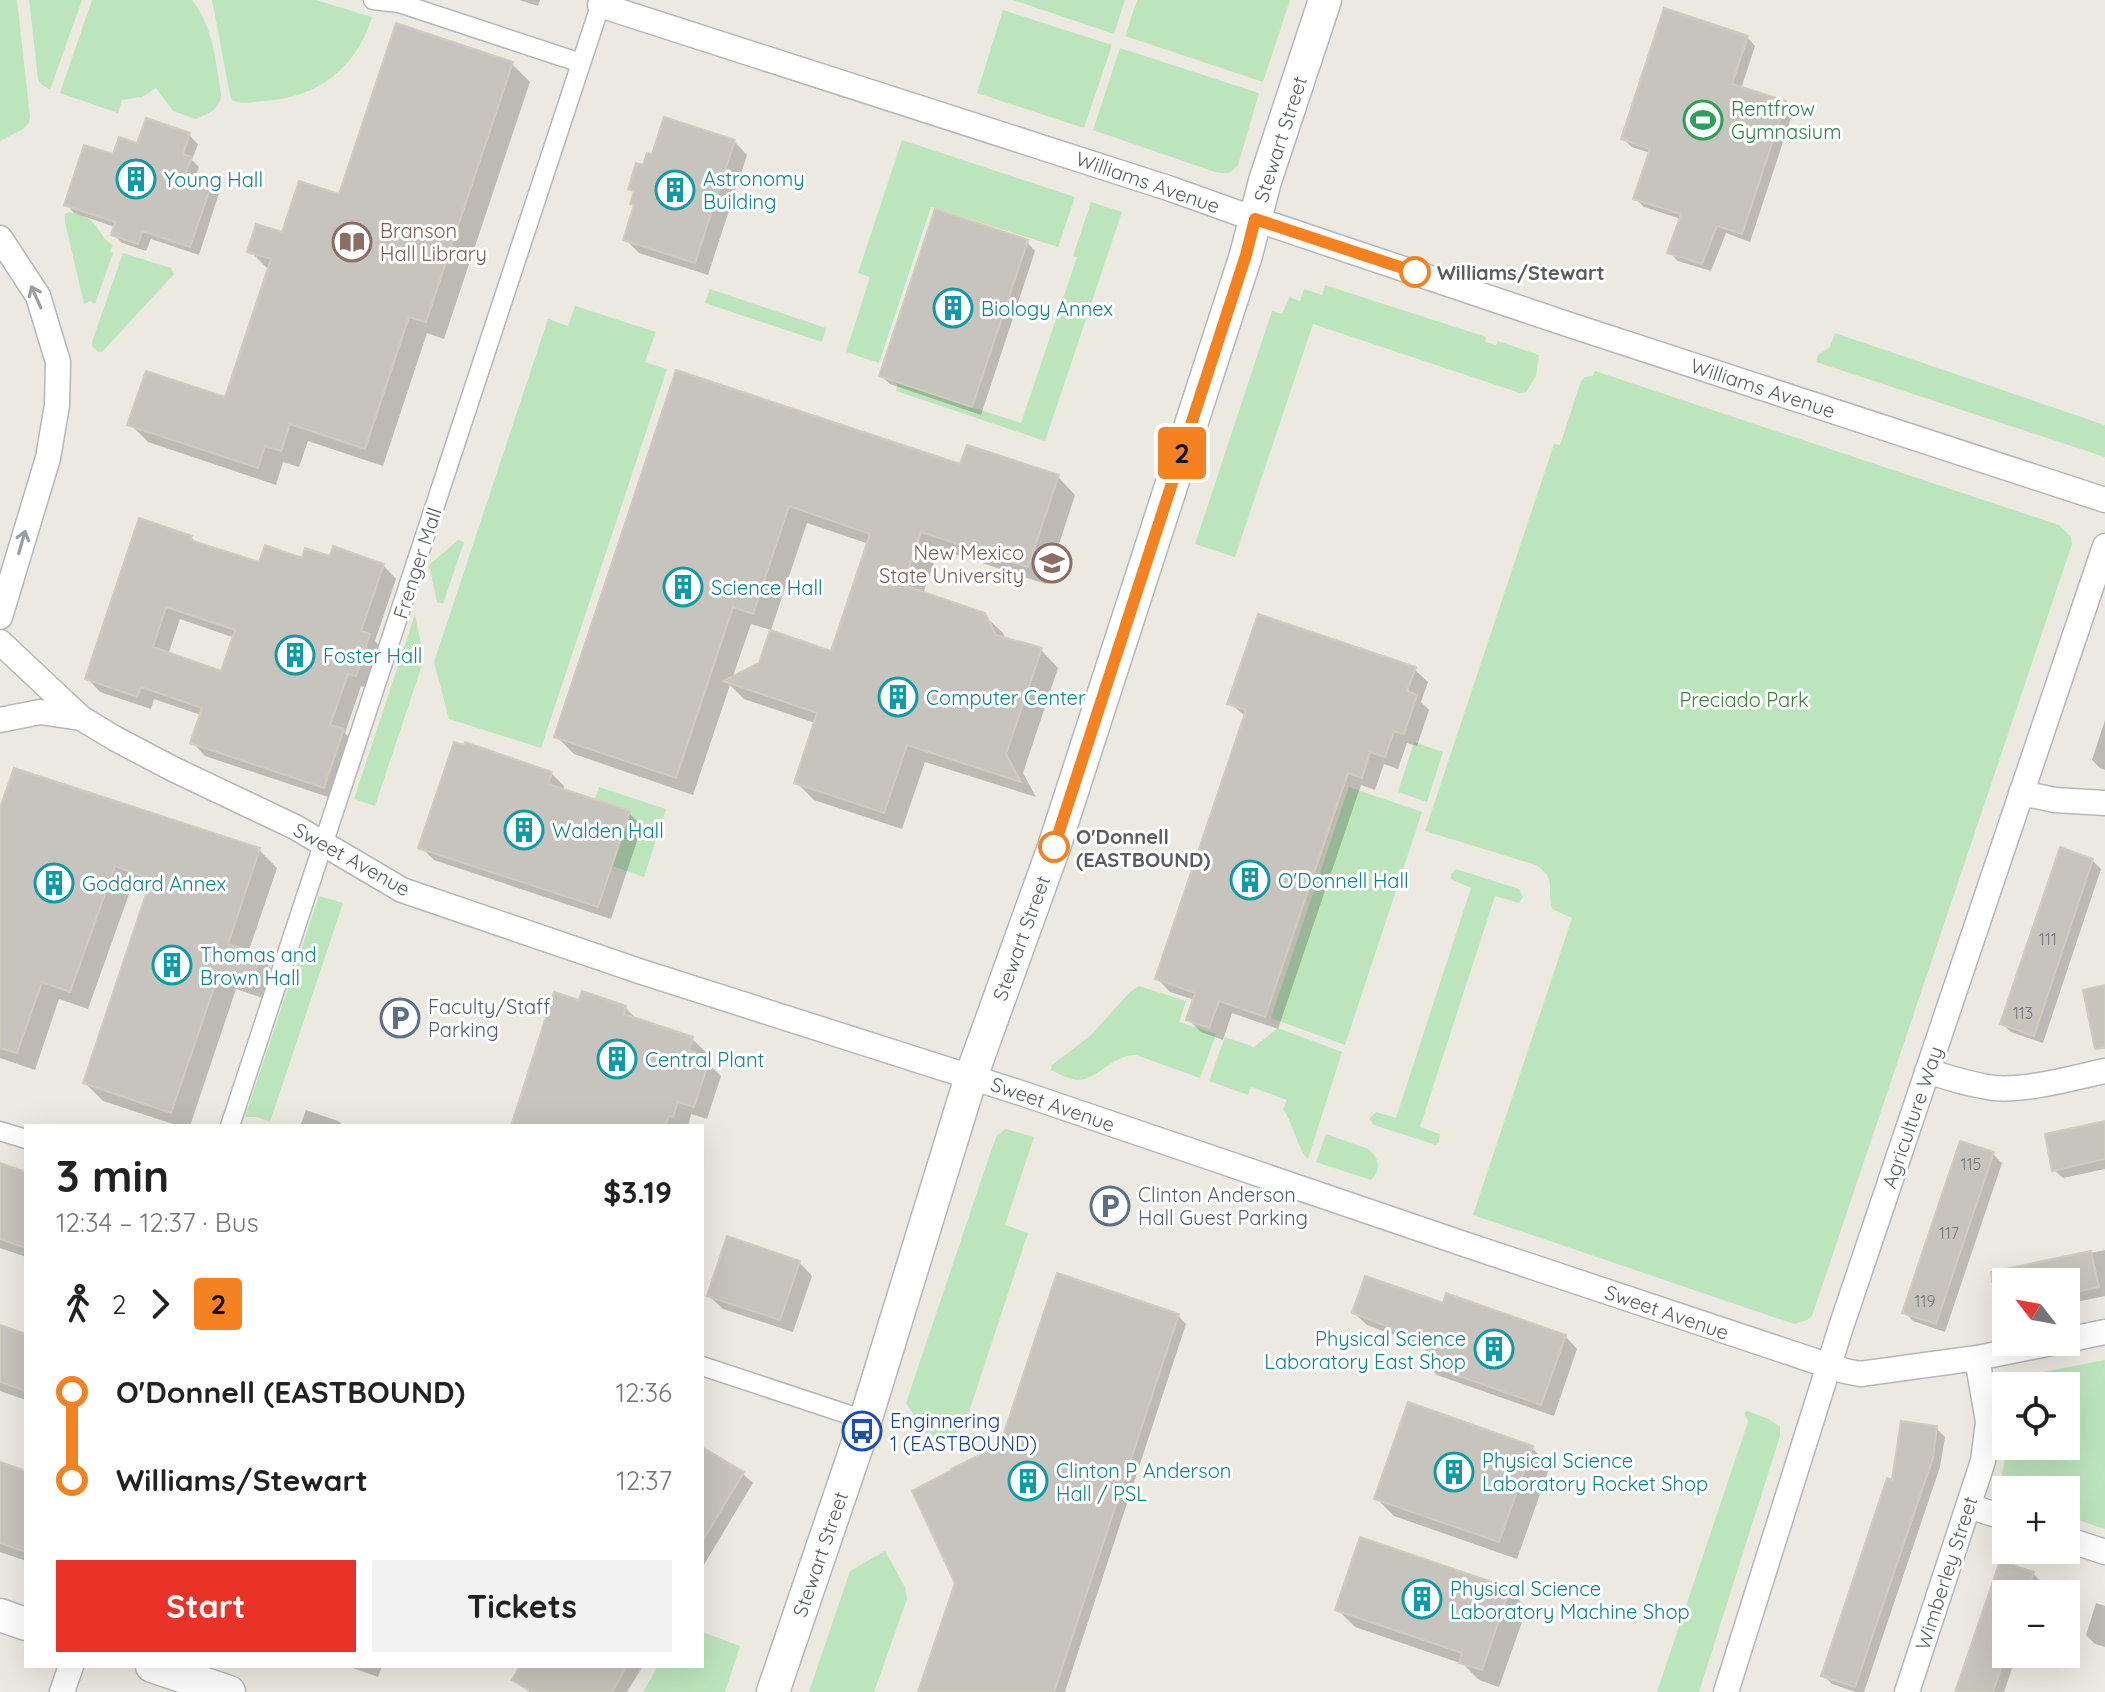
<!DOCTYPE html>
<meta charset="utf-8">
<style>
:root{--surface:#fff;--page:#f2f2f2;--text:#222;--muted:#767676;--accent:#ea3328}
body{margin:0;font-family:Quicksand,sans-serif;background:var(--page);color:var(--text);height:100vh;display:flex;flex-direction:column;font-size:30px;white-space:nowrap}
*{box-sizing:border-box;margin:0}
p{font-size:26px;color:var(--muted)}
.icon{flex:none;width:44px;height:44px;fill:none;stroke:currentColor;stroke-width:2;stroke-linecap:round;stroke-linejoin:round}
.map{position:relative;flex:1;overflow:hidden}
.drawer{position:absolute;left:24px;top:1124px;width:680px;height:544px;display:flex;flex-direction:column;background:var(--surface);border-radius:0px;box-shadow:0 8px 32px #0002}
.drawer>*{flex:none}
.badge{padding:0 16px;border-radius:6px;font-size:28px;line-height:52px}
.needle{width:52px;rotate:301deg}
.controls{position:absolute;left:1992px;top:1268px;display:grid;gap:16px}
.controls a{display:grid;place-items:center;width:88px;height:88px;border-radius:0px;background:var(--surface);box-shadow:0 8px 32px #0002;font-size:40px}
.map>.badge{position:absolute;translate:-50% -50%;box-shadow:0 0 0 4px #fff}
.legs{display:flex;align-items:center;gap:12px;height:88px;padding:0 32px;font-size:26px}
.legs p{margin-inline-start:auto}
.headline{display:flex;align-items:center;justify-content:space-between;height:136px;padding:0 32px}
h1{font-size:44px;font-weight:700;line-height:60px}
.cta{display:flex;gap:16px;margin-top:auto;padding:16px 32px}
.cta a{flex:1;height:92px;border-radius:0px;background:var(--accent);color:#fff;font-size:32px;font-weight:700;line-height:92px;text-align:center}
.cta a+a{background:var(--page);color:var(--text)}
ul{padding:0 32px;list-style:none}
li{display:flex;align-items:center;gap:28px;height:88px;font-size:30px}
li i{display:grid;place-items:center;width:12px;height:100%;margin:0 10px;background:currentColor}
li i::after{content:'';width:20px;height:20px;margin:-10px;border:6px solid;border-radius:50%;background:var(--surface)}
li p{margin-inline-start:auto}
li:first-child i{background:linear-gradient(#0000 50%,currentColor 0)}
li:last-child i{background:linear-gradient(currentColor 50%,#0000 0)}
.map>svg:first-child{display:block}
</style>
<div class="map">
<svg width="2105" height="1692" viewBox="0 0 2105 1692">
<rect width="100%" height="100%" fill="#ece9e0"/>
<!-- green -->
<path fill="#bde5bc" d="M0 0H17L30 117 29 123 23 129 0 141Z
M29 0H82L50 90 41 84 38 79Z
M92 0H192C213 26 216 62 221 94 221 109 208 114 196 119L173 111 156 88 142 97 122 100 118 113 60 93Z
M212 0H316L372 17C356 69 317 98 263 101 253 102 241 105 232 100L230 95Z
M1013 0H1125L1114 34Z
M1137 0H1290L1263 82 1125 36Z
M1003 10 1112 45 1084 128 977 93Z
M1120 48 1259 93 1238 165C1231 174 1226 174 1215 172L1093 130Z
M902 140 1075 197 1058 247 931 207 879 363 846 352 870 277 858 273Z
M1091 202 1122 212 1045 441 896 391 898 383 1021 423 1077 257 1073 256Z
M69 212C76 214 84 215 89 219 100 227 101 239 113 245L110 251 113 253 95 304 90 301 84 304 65 222V214Z
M123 253 171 268 174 274 102 352H98L92 346V342Z
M1325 285 1486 337 1485 342 1496 345 1498 341 1539 355 1536 376 1526 392 1520 393 1313 324 1235 557 1195 544 1272 311 1282 314 1289 297 1300 301 1304 289 1322 295Z
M710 289 826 328 822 342 705 303Z
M575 306 656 332 645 362 667 369 541 748 449 719 434 662 548 319 568 326Z
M1835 333 2105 425V457L1816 362 1818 355 1830 347Z
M1595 371 2059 525 2071 537 2072 544 1812 1316 1807 1320 1794 1324 1473 1215 1572 918 1552 909C1546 889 1558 880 1536 865L1425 831 1554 444 1560 445 1581 381 1585 377 1593 376Z
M458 540 464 542 443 604 437 602 429 565Z
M415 614 424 659 375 806 354 799Z
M1414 742 1443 752 1427 802 1398 792Z
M599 787 666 809 644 877 613 866 631 811 595 799Z
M1349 787 1422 812 1345 1045 1271 1018Z
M1456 869 1519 889 1523 897 1519 903 1495 896 1420 1127 1440 1134 1439 1142 1436 1145 1374 1125 1369 1119 1376 1112 1396 1118 1471 888 1451 879V874Z
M319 896 343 903 270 1122 257 1117H245Z
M1139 986 1186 1001 1179 1022 1216 1034 1200 1078 1136 1055C1113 1054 1095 1082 1076 1080 1068 1078 1058 1074 1051 1070L1052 1065 1091 1035 1130 992Z
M1278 1028 1342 1052 1308 1159C1298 1150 1293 1123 1283 1109L1287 1100 1251 1087 1248 1095 1209 1081 1225 1037 1254 1047Z
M1006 1129 1034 1137 1005 1225 1028 1233 963 1430 931 1442 906 1403 991 1151 997 1135Z
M1326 1134 1368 1149C1379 1157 1382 1170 1371 1180L1316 1162Z
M2105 1360V1529L2066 1516V1490H2006V1495L2001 1491 2000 1486 2007 1446H2066V1386H2006V1424C2003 1404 1995 1391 2012 1378Z
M1747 1411 1769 1419 1780 1427V1436L1699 1692H1657L1748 1422 1744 1413Z
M885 1551 906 1589 907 1599 874 1692H809L850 1571Z
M702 1632 740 1646 725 1692H643L658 1666H702Z"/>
<!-- shadow -->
<path fill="#0003" fill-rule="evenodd" d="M519 0H540L538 6Z
M1747 37 1755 46 1741 89 1784 103 1793 112 1750 242 1726 233 1711 271 1678 261 1670 253 1681 219 1644 207 1635 198 1650 153 1632 147 1623 139Z
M512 64 530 82 444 339 427 333 383 466 308 441 299 467 283 462 276 485 148 442 130 424 226 400 269 270 250 251 283 235 340 196Z
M189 135 198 144 192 160 199 167 195 180 211 185 219 193 199 255 151 239 146 251 122 243 113 234 115 227 74 213 66 204 115 157Z
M734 141 747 155 708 275 639 253 626 240 636 207 635 194 630 188 645 167Z
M1027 242 1035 251 981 415 890 384 881 376Z
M677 372 962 466 1058 477 1075 495 1046 584 939 549 923 594 984 615 1003 633 1006 640 1041 650 1058 668 1023 773 1036 797 925 762 902 829 814 800 796 782 815 723 744 699 730 685 693 795 574 754 556 736ZM807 523 869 544 832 653 760 664 732 679 751 624 771 630Z
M191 537 198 545 260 565 331 559 383 565 396 579 375 641 382 649 369 688 361 686 345 733 356 744 337 800 205 756 192 742 201 715 154 699 151 709 100 692 87 678ZM180 619 235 638 223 673 168 655Z
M1414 669 1428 682 1421 702 1429 710 1417 746 1407 743 1398 769 1384 764 1375 790 1361 785 1278 1029 1232 1013 1223 1040 1201 1032 1188 1019 1195 1000 1170 992 1157 978 1246 717 1230 703Z
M2105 720V770L2100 768 2092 760Z
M551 773 564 786 563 791 629 813 642 826 611 919 434 860 421 847Z
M0 815 259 850 277 868 248 953 260 957 278 975 269 1000 236 989 190 1126H179L103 1101 85 1083 149 889 133 883 88 1009 59 999 35 1070 0 1058Z
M2092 860 2101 869 2043 1043 2011 1032 2002 1024Z
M581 1003 625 1007 638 1021 692 1039 706 1052 703 1061 708 1063 721 1076 707 1119 691 1114 688 1126H513Z
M306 1110 338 1121 344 1126H300Z
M2105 1124V1169L2063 1178 2054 1170Z
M1993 1154 2002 1163 1945 1332 1913 1321 1905 1312Z
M0 1165 26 1174V1257L0 1248Z
M2105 1250V1296L2066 1304V1282H2006V1291L2002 1271Z
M799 1262 812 1276 793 1332 723 1309 709 1296Z
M1444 1306 1565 1336 1577 1349 1554 1416 1437 1375 1424 1362 1429 1348 1367 1325 1354 1313Z
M1178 1316 1186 1324 1065 1692H920L1001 1447Z
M0 1328 26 1336V1400L0 1391Z
M1936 1428 1945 1437 1940 1467 1864 1692H1856L1832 1684 1823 1675 1894 1483Z
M1532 1448 1550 1466 1517 1559 1394 1516 1376 1498Z
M702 1449 743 1474 753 1483 702 1568Z
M0 1464 26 1473V1561L0 1552Z
M2001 1563 2033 1574 2042 1582 2038 1594H2006V1654H2017L2004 1692H1957Z
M1509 1590 1527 1608 1499 1687 1479 1680 1463 1664 1355 1627 1337 1609Z
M2096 1603 2105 1606V1647L2095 1644 2086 1635Z
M347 1666H382L378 1677Z
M522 1666H643L627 1692H529L514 1679Z"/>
<!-- building -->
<path fill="#c7c4bd" stroke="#d1cbbe" stroke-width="2" fill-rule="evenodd" d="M1664 8 1748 36 1732 84 1786 101 1742 234 1717 226 1702 264 1667 253 1681 214 1633 199 1650 149 1621 139Z
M396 23 513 62 426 322 409 317 365 449 290 424 281 451 265 446 258 468 127 425 146 371 225 397 271 259 247 252 256 224 282 232 299 181 339 194Z
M664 117 735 140 695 263 623 240 634 205 630 204 634 191 628 189 636 163 643 165 647 153 652 154Z
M146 118 190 133 183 154 192 157 185 174 212 183 190 247 142 231 138 244 111 235 115 222 64 205 84 145 113 154 119 137 137 143Z
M935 209 1028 240 972 407 879 376Z
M676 370 960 464 967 445 1059 475 1028 567 921 532 903 585 985 613 996 635 1042 648 1006 754 1021 782 907 745 884 813 794 783 817 713 723 681 759 663 770 630 831 651 870 534 789 506 753 614 733 607 676 778 554 737Z
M139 518 192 536 190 540 259 562 265 545 302 558 305 548 330 556 333 546 384 564 361 631 370 634 356 676 348 674 330 725 344 729 324 788 190 743 202 708 141 687 137 697 85 679ZM166 607 235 630 221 671 153 647Z
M1258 614 1416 667 1407 691 1417 695 1404 734 1394 731 1385 757 1370 752 1362 778 1348 773 1265 1017 1219 1001 1209 1028 1186 1020 1195 993 1155 979 1246 710 1227 704Z
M454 742 464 745 465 742 552 772 548 784 630 811 598 907 418 848Z
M14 768 260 848 228 944 261 955 251 983 219 973 171 1113 83 1083 151 879 115 866 70 992 42 982 17 1053 0 1048V808Z
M2060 847 2093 859 2034 1036 2000 1024Z
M2105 985V1048L2095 1049 2083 990Z
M582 991 626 1006 624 1014 693 1037 689 1051 695 1052 694 1056 709 1061 694 1107 678 1102 673 1117 669 1116 665 1126H511L554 992 579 1000Z
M2105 1121V1159L2052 1171 2045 1134Z
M1960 1141 1994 1152 1936 1324 1902 1313Z
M0 1163 26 1172V1248L0 1239Z
M727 1236 800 1261 780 1320 707 1296Z
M2091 1251 2099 1287 2066 1294V1282H1992L1991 1272Z
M1057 1273 1179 1314 1054 1692H918L955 1583 912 1491 952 1470 951 1469 1000 1445Z
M1365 1276 1443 1303 1446 1293 1566 1335 1541 1405 1422 1363 1429 1342 1352 1313Z
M0 1325 26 1334V1391L0 1382Z
M1408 1402 1533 1446 1499 1542 1374 1499Z
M1901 1421 1937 1426 1933 1458 1855 1687 1821 1676 1887 1478 1892 1480Z
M702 1447 744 1472 702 1542Z
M0 1462 26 1471V1552L0 1543Z
M1360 1537 1510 1588 1482 1670 1459 1663 1462 1653 1335 1610Z
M2002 1555H2006V1563L2034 1572 2027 1594H2006V1653L1993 1692H1955Z
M520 1666H627L612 1692H532L512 1680Z"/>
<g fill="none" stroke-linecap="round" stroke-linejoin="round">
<!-- pedestrian casing -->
<g stroke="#b3b7bb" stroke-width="21">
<path id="pedestrian" d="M373 0 399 3 581 63
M230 1126 602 0
M0 1131 26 1139
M702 1366 865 1420"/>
</g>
<!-- minor casing -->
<g stroke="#b3b7bb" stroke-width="27">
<path id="minor" d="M600 5 1171 189 1255 219 1567 324 2105 500
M0 238 38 296 58 362 57 405 48 458 0 617
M0 642 81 718 116 739 173 769 295 827 402 890 642 972 1024 1094 1464 1244 1845 1371 1860 1374 1977 1358 2057 1342
M0 720 40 712 81 718
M2021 793 2055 800 2105 803
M1927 1071C1949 1078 1971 1085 1994 1088 2027 1091 2072 1078 2105 1071
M2066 1340 2105 1332
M1968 1506 2006 1518
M2066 1539 2105 1552
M62 1692 71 1666
M1726 1692 1841 1327 2105 546
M1907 1692 1983 1461 1988 1422 1977 1358"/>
</g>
<!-- tertiary casing -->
<g stroke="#b3b7bb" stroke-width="35">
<path id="tertiary" d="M0 1615 26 1624
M152 1666 229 1692
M773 1692 862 1431 971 1077 1054 847 1246 255 1265 181 1325 0"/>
</g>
<!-- pedestrian -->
<use href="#pedestrian" stroke="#fff" stroke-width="18"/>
<!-- minor -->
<use href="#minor" stroke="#fff" stroke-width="24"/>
<!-- tertiary -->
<use href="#tertiary" stroke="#fff" stroke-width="32"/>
</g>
<!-- one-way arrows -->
<defs><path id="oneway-shaft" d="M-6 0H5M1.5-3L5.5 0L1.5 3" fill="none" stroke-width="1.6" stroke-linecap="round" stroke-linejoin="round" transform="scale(2)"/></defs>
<g stroke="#9b9ea0">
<use href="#oneway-shaft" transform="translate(36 297) rotate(-114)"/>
<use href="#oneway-shaft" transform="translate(22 542) rotate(-74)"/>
</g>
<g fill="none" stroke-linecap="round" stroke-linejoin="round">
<!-- line-1 casing -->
<g stroke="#fff" stroke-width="18">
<path id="line-1" d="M1054 847 1246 255 1255 219 1415 272"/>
</g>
<!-- line-1 -->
<use href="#line-1" stroke="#f58220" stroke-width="12"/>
</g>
<!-- icons -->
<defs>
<g id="stadium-ring" transform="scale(2)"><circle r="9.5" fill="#fff" stroke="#2e9e5b" stroke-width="1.5"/><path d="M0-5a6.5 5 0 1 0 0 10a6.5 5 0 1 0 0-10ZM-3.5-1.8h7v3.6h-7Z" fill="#2e9e5b"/></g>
<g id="building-ring" transform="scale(2)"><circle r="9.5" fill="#fff" stroke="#0f9aa8" stroke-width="1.5"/><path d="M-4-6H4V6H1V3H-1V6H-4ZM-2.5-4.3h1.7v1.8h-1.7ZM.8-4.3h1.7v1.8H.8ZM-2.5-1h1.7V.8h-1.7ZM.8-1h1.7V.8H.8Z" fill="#0f9aa8"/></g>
<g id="library-ring" transform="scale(2)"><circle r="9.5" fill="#fff" stroke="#8d6e63" stroke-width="1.5"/><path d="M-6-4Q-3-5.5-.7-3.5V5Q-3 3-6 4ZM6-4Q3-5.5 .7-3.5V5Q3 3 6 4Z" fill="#8d6e63"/></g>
<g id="university-ring" transform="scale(2)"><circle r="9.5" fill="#fff" stroke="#8d6e63" stroke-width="1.5"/><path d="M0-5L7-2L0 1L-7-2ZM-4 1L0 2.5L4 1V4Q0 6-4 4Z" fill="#8d6e63"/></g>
<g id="parking-ring" transform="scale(2)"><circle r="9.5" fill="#fff" stroke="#5c6f8a" stroke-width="1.5"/><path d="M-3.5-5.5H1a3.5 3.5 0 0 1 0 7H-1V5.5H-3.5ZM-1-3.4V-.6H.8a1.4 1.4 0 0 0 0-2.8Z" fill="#5c6f8a"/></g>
<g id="bus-ring" transform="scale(2)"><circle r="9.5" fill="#fff" stroke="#1a4fb4" stroke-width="1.5"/><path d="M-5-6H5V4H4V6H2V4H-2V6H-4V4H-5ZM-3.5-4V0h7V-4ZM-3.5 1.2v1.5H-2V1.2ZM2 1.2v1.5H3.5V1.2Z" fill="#1a4fb4"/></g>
</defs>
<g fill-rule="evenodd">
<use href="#stadium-ring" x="1703" y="120"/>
<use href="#building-ring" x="136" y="179"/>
<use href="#building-ring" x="675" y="190"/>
<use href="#library-ring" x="352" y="242"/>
<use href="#building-ring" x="953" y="308"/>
<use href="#university-ring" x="1052" y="563"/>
<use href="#building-ring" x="683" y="587"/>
<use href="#building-ring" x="295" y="655"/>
<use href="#building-ring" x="898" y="697"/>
<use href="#building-ring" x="524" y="830"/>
<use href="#building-ring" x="1250" y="880"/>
<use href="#building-ring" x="54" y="883"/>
<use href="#building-ring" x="172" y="965"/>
<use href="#parking-ring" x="400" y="1018"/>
<use href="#building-ring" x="617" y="1059"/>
<use href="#parking-ring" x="1110" y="1206"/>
<use href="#building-ring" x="1494" y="1349"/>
<use href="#bus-ring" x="862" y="1431"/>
<use href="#building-ring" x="1454" y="1472"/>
<use href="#building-ring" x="1028" y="1481"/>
<use href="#building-ring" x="1422" y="1599"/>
</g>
<!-- markers -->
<g fill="#fff" stroke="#f58220" stroke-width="4">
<circle cx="1415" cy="272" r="14"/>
<circle cx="1054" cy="847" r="14"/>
</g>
<g text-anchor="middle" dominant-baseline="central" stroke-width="6" stroke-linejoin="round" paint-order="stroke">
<!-- number labels -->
<g font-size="16" fill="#747778">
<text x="2048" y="939">111</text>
<text x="2023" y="1013">113</text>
<text x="1971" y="1164">115</text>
<text x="1949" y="1233">117</text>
<text x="1925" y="1301">119</text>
</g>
<!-- leisure labels -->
<g font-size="20" fill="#27864d" stroke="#fff" text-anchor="start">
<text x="1731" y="108">Rentfrow<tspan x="1731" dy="23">Gymnasium</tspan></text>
</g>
<!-- street labels -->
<g font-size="20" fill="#595d61" stroke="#fff">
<text transform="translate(1280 139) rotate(-72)">Stewart Street</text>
<text transform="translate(1148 182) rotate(19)">Williams Avenue</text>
<text transform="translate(1763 388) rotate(18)">Williams Avenue</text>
<text transform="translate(417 563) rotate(-72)">Frenger Mall</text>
<text transform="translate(352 859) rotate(29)">Sweet Avenue</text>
<text transform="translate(1021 938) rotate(-70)">Stewart Street</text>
<text transform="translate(1053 1104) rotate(19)">Sweet Avenue</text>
<text transform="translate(1912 1117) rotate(-71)">Agriculture Way</text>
<text transform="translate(1667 1312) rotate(19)">Sweet Avenue</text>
<text transform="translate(820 1554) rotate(-71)">Stewart Street</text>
<text transform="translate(1946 1573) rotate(-72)">Wimberley Street</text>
</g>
<!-- culture labels -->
<g font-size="20" fill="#0d838f" stroke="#fff" text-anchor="start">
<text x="703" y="178">Astronomy<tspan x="703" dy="23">Building</tspan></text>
<text x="164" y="179">Young Hall</text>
<text x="981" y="308">Biology Annex</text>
<text x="711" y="587">Science Hall</text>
<text x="323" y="655">Foster Hall</text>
<text x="926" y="697">Computer Center</text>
<text x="552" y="830">Walden Hall</text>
<text x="1278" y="880">O'Donnell Hall</text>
<text x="82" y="883">Goddard Annex</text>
<text x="200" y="954">Thomas and<tspan x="200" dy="23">Brown Hall</tspan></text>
<text x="645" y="1059">Central Plant</text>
<text x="1466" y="1338" text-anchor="end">Physical Science<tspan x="1466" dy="23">Laboratory East Shop</tspan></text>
<text x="1482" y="1460">Physical Science<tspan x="1482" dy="23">Laboratory Rocket Shop</tspan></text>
<text x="1056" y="1470">Clinton P Anderson<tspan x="1056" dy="23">Hall / PSL</tspan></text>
<text x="1450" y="1588">Physical Science<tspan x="1450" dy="23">Laboratory Machine Shop</tspan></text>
</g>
<!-- education labels -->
<g font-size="20" fill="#785e54" stroke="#fff" text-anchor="start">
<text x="380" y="230">Branson<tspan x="380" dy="23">Hall Library</tspan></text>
<text x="1024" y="552" text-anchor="end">New Mexico<tspan x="1024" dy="23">State University</tspan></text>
</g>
<!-- stop labels -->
<g font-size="20" font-weight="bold" fill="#595d61" stroke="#fff" text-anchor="start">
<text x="1437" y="272">Williams/Stewart</text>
<text x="1076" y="836">O'Donnell<tspan x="1076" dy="23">(EASTBOUND)</tspan></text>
</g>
<!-- park labels -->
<g font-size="20" fill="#348536" stroke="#fff">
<text x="1744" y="699">Preciado Park</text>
</g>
<!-- service labels -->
<g font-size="20" fill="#4e5e75" stroke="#fff" text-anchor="start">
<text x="428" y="1006">Faculty/Staff<tspan x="428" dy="23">Parking</tspan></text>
<text x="1138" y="1194">Clinton Anderson<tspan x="1138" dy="23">Hall Guest Parking</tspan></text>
</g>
<!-- transit labels -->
<g font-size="20" fill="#164399" stroke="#fff" text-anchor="start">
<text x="890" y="1420">Enginnering<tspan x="890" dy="23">1 (EASTBOUND)</tspan></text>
</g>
</g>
</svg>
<div class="controls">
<a><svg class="needle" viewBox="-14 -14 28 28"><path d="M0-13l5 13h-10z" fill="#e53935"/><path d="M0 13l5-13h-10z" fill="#767676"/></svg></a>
<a><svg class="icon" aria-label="locate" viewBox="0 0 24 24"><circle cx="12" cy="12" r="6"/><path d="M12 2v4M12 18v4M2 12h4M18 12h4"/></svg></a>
<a>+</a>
<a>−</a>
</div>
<b class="badge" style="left:1182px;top:453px;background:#f58220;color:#111">2</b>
<section class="drawer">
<div class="headline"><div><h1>3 min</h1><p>12:34 – 12:37 · Bus</p></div><b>$3.19</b></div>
<div class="legs"><svg class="icon" aria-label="walk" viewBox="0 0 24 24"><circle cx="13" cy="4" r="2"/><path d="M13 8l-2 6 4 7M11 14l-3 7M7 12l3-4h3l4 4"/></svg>2<svg class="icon" aria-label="forward" viewBox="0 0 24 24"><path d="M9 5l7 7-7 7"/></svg><b class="badge" style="background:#f58220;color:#111">2</b></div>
<ul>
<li><i style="color:#f58220"></i><b>O'Donnell (EASTBOUND)</b><p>12:36</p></li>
<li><i style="color:#f58220"></i><b>Williams/Stewart</b><p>12:37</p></li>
</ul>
<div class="cta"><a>Start</a><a>Tickets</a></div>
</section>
</div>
